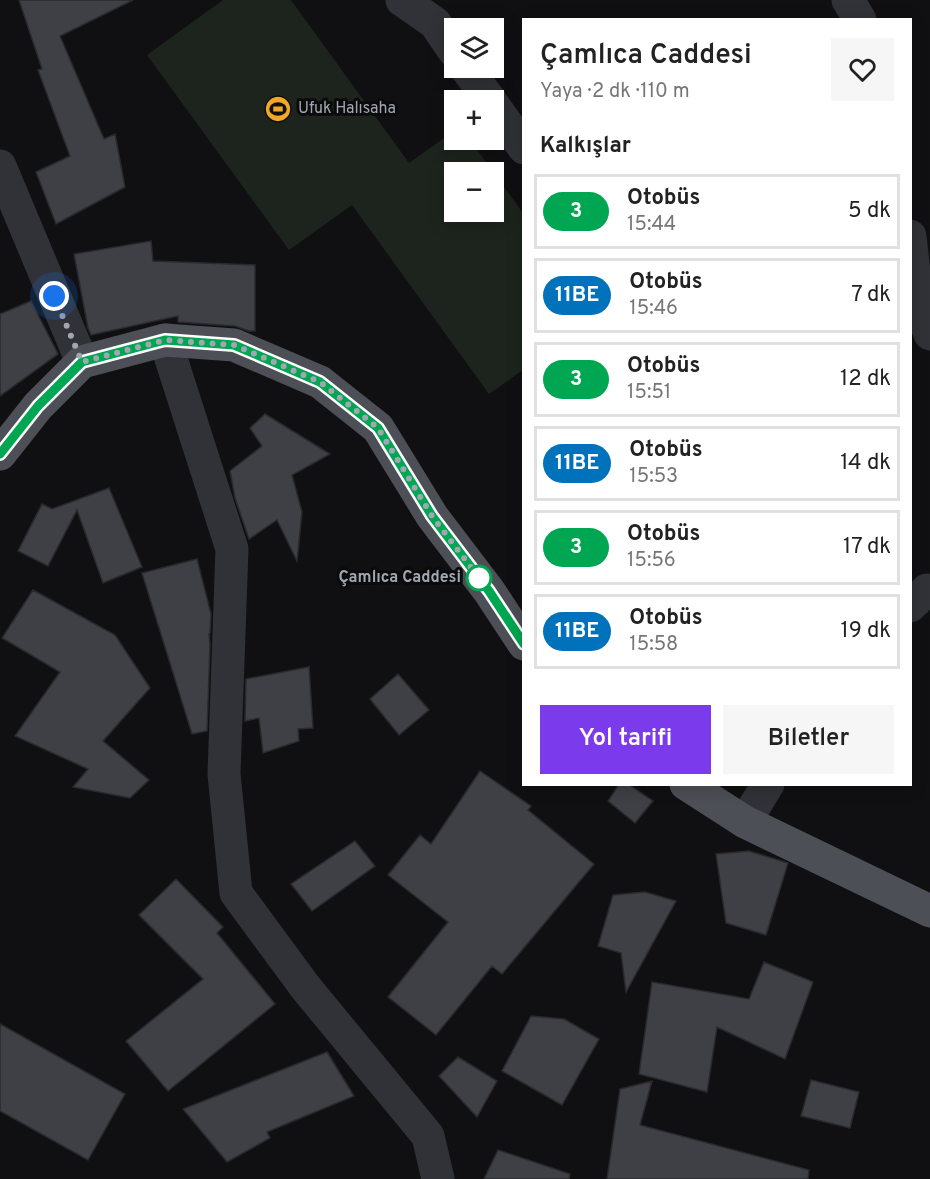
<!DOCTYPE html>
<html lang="tr">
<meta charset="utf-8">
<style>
:root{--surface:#fff;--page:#f6f6f6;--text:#222;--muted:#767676;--line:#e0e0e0;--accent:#7c3aed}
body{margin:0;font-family:Overpass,sans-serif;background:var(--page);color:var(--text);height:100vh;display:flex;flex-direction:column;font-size:22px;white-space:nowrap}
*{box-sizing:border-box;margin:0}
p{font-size:20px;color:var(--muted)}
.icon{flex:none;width:33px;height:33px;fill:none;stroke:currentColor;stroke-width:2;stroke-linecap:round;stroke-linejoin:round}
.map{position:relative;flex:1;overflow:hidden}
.sheet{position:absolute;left:522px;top:18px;width:390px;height:768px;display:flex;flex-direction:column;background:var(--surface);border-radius:0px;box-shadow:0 3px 15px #0003}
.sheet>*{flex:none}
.badge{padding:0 12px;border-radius:20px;font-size:21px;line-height:39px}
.tools{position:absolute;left:444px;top:18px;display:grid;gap:12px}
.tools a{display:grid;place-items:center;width:60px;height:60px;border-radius:0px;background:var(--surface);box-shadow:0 3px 15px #0003;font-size:30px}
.you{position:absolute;width:30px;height:30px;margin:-15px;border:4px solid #fff;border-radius:50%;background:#1a73e8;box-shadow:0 0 0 9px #1a73e833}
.map>.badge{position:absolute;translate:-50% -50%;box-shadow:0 0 0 3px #fff}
h2{padding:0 18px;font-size:22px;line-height:54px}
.round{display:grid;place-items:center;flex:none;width:63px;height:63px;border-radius:0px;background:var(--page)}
.headline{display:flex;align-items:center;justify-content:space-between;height:102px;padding:0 18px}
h1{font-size:28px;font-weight:600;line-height:45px}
.button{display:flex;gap:12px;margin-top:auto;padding:12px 18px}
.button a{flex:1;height:69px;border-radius:0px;background:var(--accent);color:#fff;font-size:24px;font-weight:600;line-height:69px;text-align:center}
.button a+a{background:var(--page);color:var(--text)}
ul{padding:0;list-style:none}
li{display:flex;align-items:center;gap:18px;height:75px;margin:0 12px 9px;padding:0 6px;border:3px solid var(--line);border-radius:0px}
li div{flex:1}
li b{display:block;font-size:22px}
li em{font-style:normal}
li .badge{min-width:66px;font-weight:700;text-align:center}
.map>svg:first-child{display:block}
</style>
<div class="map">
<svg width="930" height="1179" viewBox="0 0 930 1179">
<rect width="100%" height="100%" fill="#101012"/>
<!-- green -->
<path fill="#1d241d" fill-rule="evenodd" d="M223 0H291L409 163 454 131V140H470L523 213V370L489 394 352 205 289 250 147 55ZM454 172H494V212H454Z"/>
<!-- building -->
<path fill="#3f4045" stroke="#2a2a2e" stroke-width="1.5" d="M19 0H133L60 36 104 139 115 134 125 187 56 224 36 172 70 156 38 70 42 69Z
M151 241 153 261 255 265V331H249L235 326 178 322V316L91 335 88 328 74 254Z
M31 301 58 354 0 396V314Z
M265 414 330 454 292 475 302 512 297 561 277 520 249 539 235 498 230 471 262 446 250 428Z
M109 488 142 567 103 583 77 510 48 566 18 551 42 504 52 509Z
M197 559 211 614 210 633 209 634 210 644 207 731 192 734 142 573Z
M33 590 115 635 150 688 103 741 149 780 130 798 73 787 88 769 15 736 60 672 2 638Z
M309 667 313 728 298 729 299 741 263 753 259 718 245 721 246 679Z
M398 674 429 710 399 735 370 699Z
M480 771 531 806 528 810 594 864 502 974 492 966 436 1035 388 997 448 922 388 875 420 835 431 844Z
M619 784H628L653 801 635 823 608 801Z
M355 841 375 866 312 911 291 884Z
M749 851 788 863 766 935 726 923 716 854Z
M176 879 223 927 217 933 275 1004 168 1091 126 1041 203 979 139 915Z
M645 892 676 901 626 992 621 953 598 946 613 895Z
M764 962 813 982 785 1059 717 1027 707 1092 639 1074 652 982 749 999Z
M531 1016 564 1019 599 1039 562 1105 502 1071Z
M0 1024 125 1094 88 1160 0 1111Z
M327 1052 354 1096 267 1132 270 1138 227 1162 183 1109Z
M458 1057 497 1081 477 1117 439 1076Z
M811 1080 859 1092 850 1128 801 1116Z
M652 1081 640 1125 809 1170 808 1179H607L620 1089Z
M498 1150 570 1174 569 1179H484Z"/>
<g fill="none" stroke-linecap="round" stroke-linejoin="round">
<!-- minor -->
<path stroke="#313237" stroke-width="33" d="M402 0 435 23 454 51
M848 0 860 20
M466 68 490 100
M494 106 524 148
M0 166 82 362
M910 236 917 300 930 334
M165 340 232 549 224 774 236 893 306 988 428 1136 438 1179
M910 606 927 590
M745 822 768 784"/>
<!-- major -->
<path stroke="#4d4f56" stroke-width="33" d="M0 454 38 406 82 362 165 340 234 345 320 382 378 428 432 516 489 591 524 644
M686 784 745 822 930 911"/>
</g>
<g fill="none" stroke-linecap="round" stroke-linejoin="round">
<!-- line casing -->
<g stroke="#fff" stroke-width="14">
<path id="line" d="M0 454 38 406 82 362 165 340 234 345 320 382 378 428 432 516 489 591 524 644"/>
</g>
<!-- line -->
<use href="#line" stroke="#00a651" stroke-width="9"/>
<!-- walk -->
<path stroke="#a1a7b2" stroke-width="6" stroke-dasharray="0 10.8" d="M54 296 82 362 165 340 234 345 320 382 378 428 432 516 479 578"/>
</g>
<!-- icons -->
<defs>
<g id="stadium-disc" transform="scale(1.35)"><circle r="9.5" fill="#f1a829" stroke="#0b0b0c"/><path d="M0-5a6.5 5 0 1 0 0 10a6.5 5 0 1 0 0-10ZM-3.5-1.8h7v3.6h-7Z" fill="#111"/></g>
</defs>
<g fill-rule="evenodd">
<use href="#stadium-disc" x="278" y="109"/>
</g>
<!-- markers -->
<circle fill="#fff" stroke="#00a651" stroke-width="3" cx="479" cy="578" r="12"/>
<g text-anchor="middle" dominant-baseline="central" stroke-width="6" stroke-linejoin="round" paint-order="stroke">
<!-- poi labels -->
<g font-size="16" fill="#a1a7b2" stroke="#0b0b0c" text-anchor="start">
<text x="298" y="109">Ufuk Halısaha</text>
</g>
<!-- stop labels -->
<g font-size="16" font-weight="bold" fill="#a1a7b2" stroke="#0b0b0c" text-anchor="end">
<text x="461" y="578">Çamlıca Caddesi</text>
</g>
</g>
</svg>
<div class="tools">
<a><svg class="icon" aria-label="layers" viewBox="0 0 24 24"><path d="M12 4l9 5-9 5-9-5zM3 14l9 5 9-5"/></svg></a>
<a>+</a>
<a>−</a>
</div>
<div class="you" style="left:54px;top:296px"></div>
<section class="sheet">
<div class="headline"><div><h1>Çamlıca Caddesi</h1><p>Yaya · 2 dk · 110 m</p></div><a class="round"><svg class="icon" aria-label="heart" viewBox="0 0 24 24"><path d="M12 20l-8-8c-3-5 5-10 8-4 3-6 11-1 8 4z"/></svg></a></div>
<h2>Kalkışlar</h2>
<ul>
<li><span class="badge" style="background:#00a651;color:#fff">3</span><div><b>Otobüs</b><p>15:44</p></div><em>5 dk</em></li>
<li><span class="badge" style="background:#0072bc;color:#fff">11BE</span><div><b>Otobüs</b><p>15:46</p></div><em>7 dk</em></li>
<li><span class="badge" style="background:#00a651;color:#fff">3</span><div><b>Otobüs</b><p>15:51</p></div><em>12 dk</em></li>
<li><span class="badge" style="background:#0072bc;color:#fff">11BE</span><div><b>Otobüs</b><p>15:53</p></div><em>14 dk</em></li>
<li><span class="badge" style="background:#00a651;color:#fff">3</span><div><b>Otobüs</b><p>15:56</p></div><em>17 dk</em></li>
<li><span class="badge" style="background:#0072bc;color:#fff">11BE</span><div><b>Otobüs</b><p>15:58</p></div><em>19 dk</em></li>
</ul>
<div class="button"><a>Yol tarifi</a><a>Biletler</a></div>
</section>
</div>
